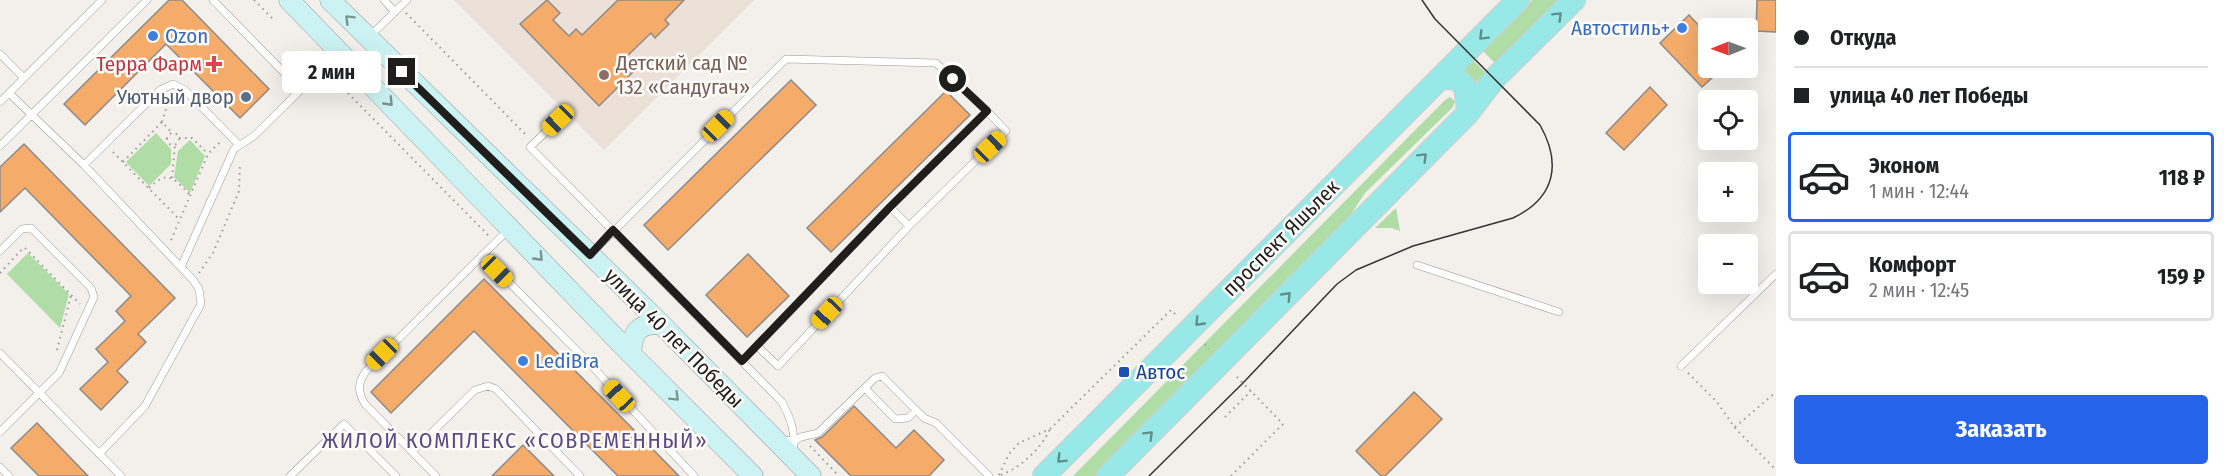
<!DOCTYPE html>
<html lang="ru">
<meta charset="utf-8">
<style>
:root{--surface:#fff;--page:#f2f2f2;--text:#202124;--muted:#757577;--line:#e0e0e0;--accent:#2563eb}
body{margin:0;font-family:"Fira Sans Condensed",sans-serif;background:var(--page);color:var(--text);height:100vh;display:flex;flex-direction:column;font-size:22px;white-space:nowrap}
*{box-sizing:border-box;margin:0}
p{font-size:20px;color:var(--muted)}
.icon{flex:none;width:33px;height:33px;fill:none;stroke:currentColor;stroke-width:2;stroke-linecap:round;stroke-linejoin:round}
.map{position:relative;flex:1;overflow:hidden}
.sheet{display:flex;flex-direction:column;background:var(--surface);width:450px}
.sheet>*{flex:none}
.hud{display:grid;align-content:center;height:132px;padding:0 18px;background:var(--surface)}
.needle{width:39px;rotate:269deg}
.buttons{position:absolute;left:1698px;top:18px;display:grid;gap:12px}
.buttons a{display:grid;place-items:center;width:60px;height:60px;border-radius:6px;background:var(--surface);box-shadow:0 6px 24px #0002;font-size:30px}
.end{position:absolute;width:27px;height:27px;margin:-14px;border:8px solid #201e1d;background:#fff;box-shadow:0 0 0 3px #fff}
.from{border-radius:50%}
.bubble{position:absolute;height:42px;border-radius:6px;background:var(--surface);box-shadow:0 6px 24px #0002;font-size:20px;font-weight:700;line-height:42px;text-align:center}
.car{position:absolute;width:18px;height:36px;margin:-18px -9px;border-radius:8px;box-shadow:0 0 4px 2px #0007;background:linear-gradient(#f5c518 24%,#345 0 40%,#f5c518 0 76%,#345 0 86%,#f5c518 0)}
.hud b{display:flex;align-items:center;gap:21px;height:57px;font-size:22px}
.hud b+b{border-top:2px solid var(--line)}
.hud i{width:15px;height:15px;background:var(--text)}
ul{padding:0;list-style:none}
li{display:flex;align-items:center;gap:18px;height:90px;margin:0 12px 9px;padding:0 6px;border:3px solid var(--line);border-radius:6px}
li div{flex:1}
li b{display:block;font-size:22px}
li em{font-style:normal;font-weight:700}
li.on{border-color:var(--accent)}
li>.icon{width:54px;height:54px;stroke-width:1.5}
.cta{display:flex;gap:12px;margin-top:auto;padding:12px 18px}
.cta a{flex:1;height:69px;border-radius:6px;background:var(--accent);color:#fff;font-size:24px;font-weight:700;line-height:69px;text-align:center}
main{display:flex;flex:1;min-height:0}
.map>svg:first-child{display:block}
.built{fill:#ebe1d8}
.green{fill:#afdda5}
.building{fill:#f5ac6b;stroke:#8e8a87;stroke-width:1.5}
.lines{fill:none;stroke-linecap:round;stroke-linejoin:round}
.lane-casing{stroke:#9d9995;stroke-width:8}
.secondary-casing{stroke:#9d9995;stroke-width:21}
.primary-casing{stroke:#cececd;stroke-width:24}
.path{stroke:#9c9996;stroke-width:2;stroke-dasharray:1.5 4.5;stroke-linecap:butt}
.lane{stroke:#fff;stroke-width:7}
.secondary{stroke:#ccf3f3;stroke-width:20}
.primary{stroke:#98e8e8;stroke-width:22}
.tram{stroke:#363433;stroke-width:1.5}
.oneway{stroke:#628d8d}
.oneway2{stroke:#7f9393}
.route{stroke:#201e1d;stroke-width:8}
.shop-dot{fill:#3f7fe0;stroke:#fffcfa;stroke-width:2}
.health-dot{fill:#e0444e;stroke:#fffcfa;stroke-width:2}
.education-dot{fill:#8d6e63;stroke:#fffcfa;stroke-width:2}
.service-dot{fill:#5c6f8a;stroke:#fffcfa;stroke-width:2}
.transit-dot{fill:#1a4fb4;stroke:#fffcfa;stroke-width:2}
.labels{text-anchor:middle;stroke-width:5;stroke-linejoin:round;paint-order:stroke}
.shop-label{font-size:21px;fill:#366cbe;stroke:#fffcfa;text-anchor:start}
.education-label{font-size:21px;fill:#785e54;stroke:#fffcfa;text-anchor:start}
.health-label{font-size:21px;fill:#be3a42;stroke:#fffcfa;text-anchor:end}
.service-label{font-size:21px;fill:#4e5e75;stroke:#fffcfa;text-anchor:end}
.street-label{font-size:21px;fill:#201e1d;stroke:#fffcfa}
.transit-label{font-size:21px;fill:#164399;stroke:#fffcfa;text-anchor:start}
.neighbourhood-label{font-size:22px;letter-spacing:1.5px;fill:#5c4a89;stroke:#fffcfa}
</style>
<main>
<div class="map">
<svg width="1776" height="476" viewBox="0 0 1776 476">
<rect width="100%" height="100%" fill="#f3efeb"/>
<path class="built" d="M454 0H754L604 150Z"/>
<path class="green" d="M1532 0H1559L1496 64 1482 50Z
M1473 60 1486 73 1474 84 1462 70Z
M1450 97 1455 101 1453 107 1365 193 1342 228 1096 476H1073L1445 100Z
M156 133 171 149V164L149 186 126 162Z
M190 140 205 156 190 193 174 177 178 151Z
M1396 208 1400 231 1392 228H1375Z
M28 253 69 294 60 328 7 274Z"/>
<path class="building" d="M169 0H182L269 89 240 118 166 44 85 125 64 104Z
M547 0 560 13 553 20 569 36 576 29 582 35 618 0H684L665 20 669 24 655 38 651 33 625 58 636 69 599 106 520 24Z
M1757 0H1776V32L1756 31Z
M1689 15 1708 35V68H1723L1702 87 1660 43Z
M791 80 816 105 668 250 644 225Z
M1650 87 1667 105 1624 150 1606 133Z
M946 91 970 115 831 252 807 228Z
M24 144 175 298 138 334 146 342 117 371 128 382 101 410 80 389 108 362 96 349 125 321 116 311 131 296 25 188 0 212V167Z
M748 254 789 296 747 337 706 295Z
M484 279 632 428 679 476H618L474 331 391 413 371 392Z
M1414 392 1442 419 1385 476H1381L1356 451Z
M854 406 896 448 914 430 944 460 929 476H851L815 440 822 437Z
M37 423 88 476H39L11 448Z
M523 445 554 476H492Z"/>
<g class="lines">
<g class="lane-casing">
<path id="lane" d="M213 0 301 90
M384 0 395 12
M370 36 407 0
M0 54 24 78
M9 93 84 165 193 280 199 289 201 304 145 406 99 454
M0 102 102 0
M558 120 530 147 782 402C791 419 796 433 793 452
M0 146 147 0
M84 165 160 90 173 84 185 90 239 145
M0 251 22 229 31 228 91 288 94 297 59 373 0 432
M592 253 786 59 936 63 987 111 890 207 909 226 1006 131 987 111
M482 255 589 363 694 476
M1417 265 1559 312
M181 267 234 149 254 136 337 54
M757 346 778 366 909 226
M0 353 121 476
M742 361 890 207
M1681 366 1776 274
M865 388 895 419 908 418 916 410
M781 440 795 441 801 437 818 433 875 378 882 376 924 418 936 423 989 476
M412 452 475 390 488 386 496 389 580 476
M0 467 9 476
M290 476 344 424 396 476
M436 476 365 404C357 391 358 383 366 371L509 229"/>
</g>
<g class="secondary-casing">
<path id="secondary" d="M289 0 631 354 753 476
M330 0 661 324 811 476
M631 354C633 331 637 324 661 324"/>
</g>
<g class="primary-casing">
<path id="primary" d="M1440 79C1468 74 1466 91 1468 113
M1044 476 1518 0
M1108 476 1468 113 1495 78 1574 0"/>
</g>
<path class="path" d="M254 0 272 18
M406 13 526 135
M331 76 489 236
M162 122 170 96
M167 139a6 6 0 1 1 12 0a6 6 0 1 1-12 0Z
M179 138H192L208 154
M113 152 179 219
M123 162 162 122 172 133
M172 178 175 145
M149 188C169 169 173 178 190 195
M171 240 208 154 220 142
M25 248 80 304
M0 273 24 247
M199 273 213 253 239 191 240 163
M1205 344 1209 349
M57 350 71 295
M1688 373 1717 402 1735 428 1776 470
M1225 417 1251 391
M1735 427 1776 392
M810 446 839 476
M999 475 1009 454 1019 443 1050 429 1171 310 1178 317
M1001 475C1021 467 1041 449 1050 429
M1231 476 1283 424 1235 375"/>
<use href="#lane" class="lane"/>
<use href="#secondary" class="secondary"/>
<use href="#primary" class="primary"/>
<path class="tram" d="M1149 476 1243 383 1337 284 1356 270 1413 246 1513 218C1555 198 1562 164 1540 125L1435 19 1422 0"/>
</g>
<defs><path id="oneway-chevron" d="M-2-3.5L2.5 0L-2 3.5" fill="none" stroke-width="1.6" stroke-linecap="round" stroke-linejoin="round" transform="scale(1.5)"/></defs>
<g class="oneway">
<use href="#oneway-chevron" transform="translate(1558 16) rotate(-45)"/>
<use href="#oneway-chevron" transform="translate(1483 36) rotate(135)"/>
<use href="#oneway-chevron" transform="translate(1423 157) rotate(-45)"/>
<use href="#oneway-chevron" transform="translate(1287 296) rotate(-46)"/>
<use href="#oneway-chevron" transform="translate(1199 322) rotate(134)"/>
<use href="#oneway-chevron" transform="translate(1149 435) rotate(-45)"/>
<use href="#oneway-chevron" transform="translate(1061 459) rotate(135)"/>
</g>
<g class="oneway2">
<use href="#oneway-chevron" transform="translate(349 19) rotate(-135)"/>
<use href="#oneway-chevron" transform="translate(389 102) rotate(46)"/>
<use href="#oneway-chevron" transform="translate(539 257) rotate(46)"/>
<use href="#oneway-chevron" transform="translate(675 397) rotate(45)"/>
</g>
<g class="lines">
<path class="route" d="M402 72 590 255 613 230 742 361 890 207 987 111 953 79"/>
</g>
<g class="shop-dot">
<circle cx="1682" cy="28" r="6"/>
<circle cx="153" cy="36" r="6"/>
<circle cx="523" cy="361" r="6"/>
</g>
<path class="health-dot" d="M211 55h6v6h6v6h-6v6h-6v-6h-6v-6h6z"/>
<circle class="education-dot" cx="604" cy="75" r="6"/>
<circle class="service-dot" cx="246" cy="97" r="6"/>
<rect class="transit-dot" x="1118" y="366" width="12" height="12" rx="3"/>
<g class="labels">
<g class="shop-label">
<text x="1670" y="35" text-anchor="end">Автостиль+</text>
<text x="165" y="43">Ozon</text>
<text x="535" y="368">LediBra</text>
</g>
<g class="education-label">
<text x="616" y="70">Детский сад №<tspan x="616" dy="24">132 «Сандугач»</tspan></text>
</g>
<g class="health-label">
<text x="202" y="71">Терра Фарм</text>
</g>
<g class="service-label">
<text x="234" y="104">Уютный двор</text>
</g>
<g class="street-label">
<text transform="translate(1281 238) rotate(-45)" y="7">проспект Яшьлек</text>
<text transform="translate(674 338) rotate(45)" y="7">улица 40 лет Победы</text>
</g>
<g class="transit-label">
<text x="1136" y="379">Автос</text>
</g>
<g class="neighbourhood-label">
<text x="515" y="448">ЖИЛОЙ КОМПЛЕКС «СОВРЕМЕННЫЙ»</text>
</g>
</g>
</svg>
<div class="buttons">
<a><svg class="needle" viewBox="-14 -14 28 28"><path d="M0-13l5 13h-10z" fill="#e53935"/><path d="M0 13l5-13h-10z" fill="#757577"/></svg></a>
<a><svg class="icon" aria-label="locate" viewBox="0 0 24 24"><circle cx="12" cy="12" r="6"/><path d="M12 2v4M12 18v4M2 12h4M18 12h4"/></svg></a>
<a>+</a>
<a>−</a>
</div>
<i class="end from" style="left:953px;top:79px"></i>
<i class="end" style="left:402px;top:72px"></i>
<div class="bubble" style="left:282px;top:51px;width:99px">2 мин</div>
<i class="car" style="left:558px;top:120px;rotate:226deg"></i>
<i class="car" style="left:718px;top:126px;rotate:45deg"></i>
<i class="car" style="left:990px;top:147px;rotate:46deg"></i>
<i class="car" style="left:497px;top:271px;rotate:135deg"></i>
<i class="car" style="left:827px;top:313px;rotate:223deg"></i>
<i class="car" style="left:382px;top:354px;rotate:225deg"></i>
<i class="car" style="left:619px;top:396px;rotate:317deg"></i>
</div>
<section class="sheet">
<div class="hud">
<b><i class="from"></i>Откуда</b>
<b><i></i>улица 40 лет Победы</b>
</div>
<ul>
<li class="on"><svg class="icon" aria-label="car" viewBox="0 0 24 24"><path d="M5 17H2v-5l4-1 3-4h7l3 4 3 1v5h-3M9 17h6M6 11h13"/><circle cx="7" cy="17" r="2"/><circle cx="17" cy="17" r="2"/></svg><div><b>Эконом</b><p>1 мин · 12:44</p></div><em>118 ₽</em></li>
<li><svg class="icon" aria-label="car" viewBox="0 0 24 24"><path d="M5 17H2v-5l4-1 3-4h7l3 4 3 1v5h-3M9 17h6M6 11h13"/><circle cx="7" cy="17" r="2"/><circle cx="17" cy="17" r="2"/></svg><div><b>Комфорт</b><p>2 мин · 12:45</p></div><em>159 ₽</em></li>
</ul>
<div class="cta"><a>Заказать</a></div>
</section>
</main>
